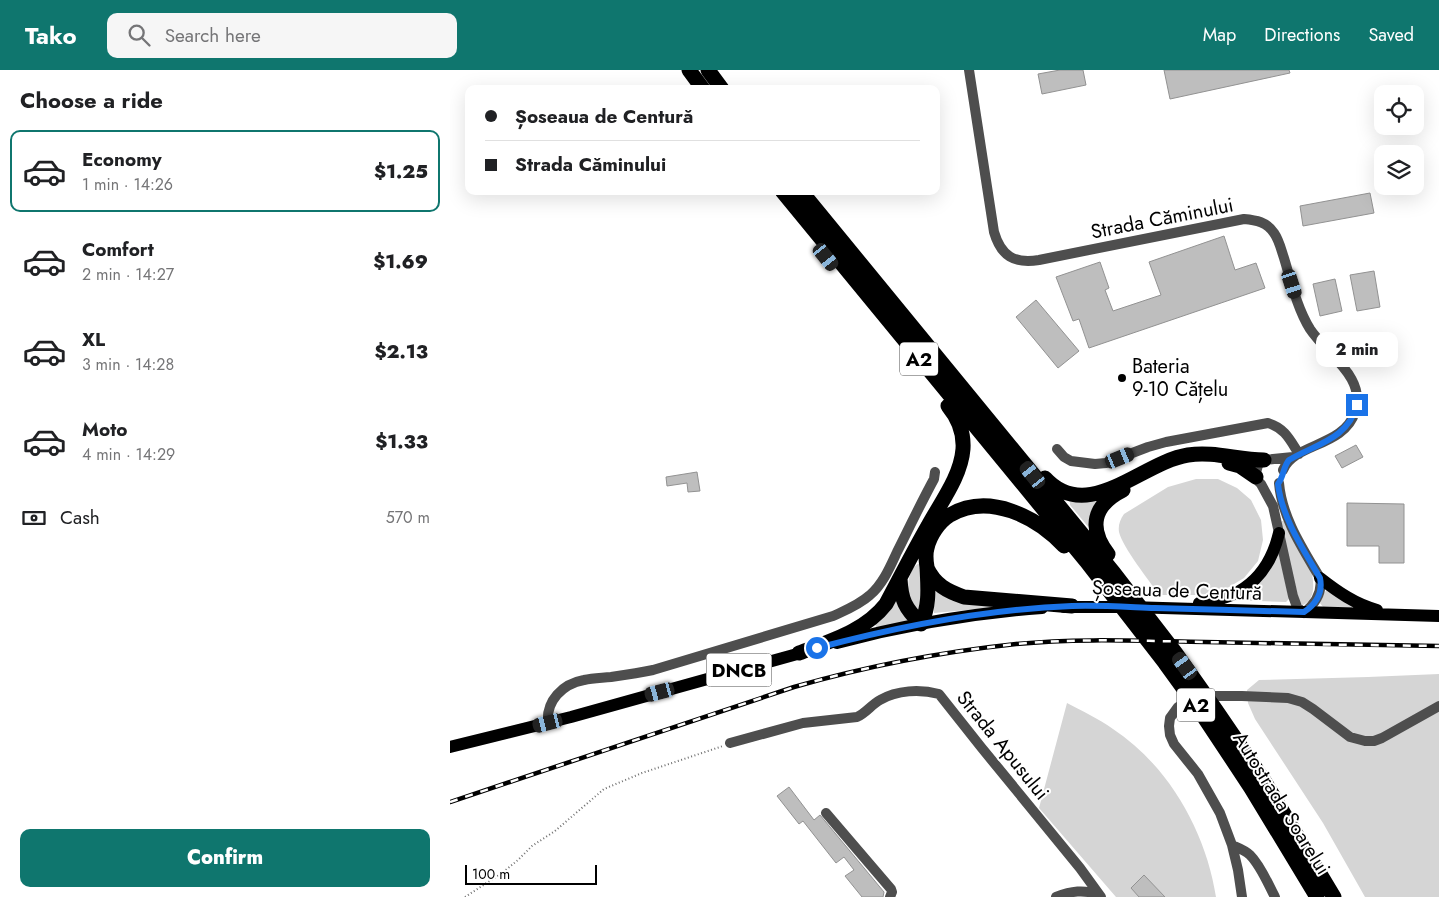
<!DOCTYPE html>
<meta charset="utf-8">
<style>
:root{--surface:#fff;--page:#f6f6f6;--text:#202124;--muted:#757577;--line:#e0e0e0;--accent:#0f766e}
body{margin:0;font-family:Jost,sans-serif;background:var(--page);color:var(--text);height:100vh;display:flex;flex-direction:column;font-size:19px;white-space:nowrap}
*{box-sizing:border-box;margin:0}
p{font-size:16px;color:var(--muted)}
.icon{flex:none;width:28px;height:28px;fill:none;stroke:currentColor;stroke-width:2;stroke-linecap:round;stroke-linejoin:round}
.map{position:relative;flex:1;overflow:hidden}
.drawer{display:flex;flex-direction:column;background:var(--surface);width:450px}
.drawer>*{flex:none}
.hud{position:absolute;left:15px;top:15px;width:475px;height:110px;border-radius:10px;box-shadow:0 5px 20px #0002;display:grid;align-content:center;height:110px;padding:0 20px;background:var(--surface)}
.tools{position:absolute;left:924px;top:15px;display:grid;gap:10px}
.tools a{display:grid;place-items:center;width:50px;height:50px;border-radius:10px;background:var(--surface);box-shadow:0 5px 20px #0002;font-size:25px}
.scale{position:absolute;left:15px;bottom:12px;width:132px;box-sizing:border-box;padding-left:5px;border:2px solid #000;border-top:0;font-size:14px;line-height:18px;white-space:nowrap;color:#000;-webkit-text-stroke:4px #fff;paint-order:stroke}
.end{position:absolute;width:22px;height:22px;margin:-11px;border:6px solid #1a73e8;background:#fff;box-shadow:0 0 0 2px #fff}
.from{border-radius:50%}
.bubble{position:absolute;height:35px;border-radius:10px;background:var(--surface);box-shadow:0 5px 20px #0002;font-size:16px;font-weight:800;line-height:35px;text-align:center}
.car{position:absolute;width:15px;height:30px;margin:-15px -8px;border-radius:6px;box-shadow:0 0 4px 1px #0007;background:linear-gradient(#222 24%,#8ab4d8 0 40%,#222 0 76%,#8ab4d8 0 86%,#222 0)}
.hud b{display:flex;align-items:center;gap:18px;height:48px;font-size:19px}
.hud b+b{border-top:1px solid var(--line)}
.hud i{width:12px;height:12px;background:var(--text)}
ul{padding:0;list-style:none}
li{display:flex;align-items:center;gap:15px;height:82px;margin:0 10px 8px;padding:0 10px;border:2px solid transparent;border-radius:10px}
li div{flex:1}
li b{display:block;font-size:19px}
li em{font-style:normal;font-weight:800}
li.active{border-color:var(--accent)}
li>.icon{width:45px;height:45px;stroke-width:1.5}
h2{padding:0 20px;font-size:22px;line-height:60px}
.pay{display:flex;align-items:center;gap:12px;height:55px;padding:0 20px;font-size:19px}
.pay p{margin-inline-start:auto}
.button{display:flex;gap:10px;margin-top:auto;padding:10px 20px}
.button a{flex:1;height:58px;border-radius:10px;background:var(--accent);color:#fff;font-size:20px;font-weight:800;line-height:58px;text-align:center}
header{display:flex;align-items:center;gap:30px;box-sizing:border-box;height:70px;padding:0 25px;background:var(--accent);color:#fff}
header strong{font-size:24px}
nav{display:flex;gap:28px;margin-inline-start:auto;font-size:18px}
.search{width:350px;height:45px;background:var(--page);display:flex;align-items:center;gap:12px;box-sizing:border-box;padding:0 18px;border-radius:10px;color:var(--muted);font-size:19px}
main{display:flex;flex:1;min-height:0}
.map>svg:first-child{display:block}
.green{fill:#d5d5d5}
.building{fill:#bebebe;stroke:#929292}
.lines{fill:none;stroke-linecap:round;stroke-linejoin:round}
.path{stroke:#707070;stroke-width:2;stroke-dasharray:1 2.5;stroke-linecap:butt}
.minor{stroke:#4e4e4e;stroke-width:10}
.major{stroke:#000;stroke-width:12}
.highway{stroke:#000;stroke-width:15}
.rail-casing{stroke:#000;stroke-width:4.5}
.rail{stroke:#fff;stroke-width:2.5;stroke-dasharray:8;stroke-linecap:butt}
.route{stroke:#1a73e8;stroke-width:6}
.poi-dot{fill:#000;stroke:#fff;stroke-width:2}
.labels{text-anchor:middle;stroke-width:4;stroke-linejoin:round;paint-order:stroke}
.shield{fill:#fff;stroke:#4c4c4c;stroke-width:1}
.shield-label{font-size:19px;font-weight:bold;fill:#000}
.street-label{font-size:20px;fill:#000;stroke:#fff}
.poi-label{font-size:20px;fill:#000;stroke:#fff;text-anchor:start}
</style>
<header>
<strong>Tako</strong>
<div class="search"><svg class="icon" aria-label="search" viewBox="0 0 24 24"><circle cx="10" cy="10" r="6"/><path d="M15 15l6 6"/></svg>Search here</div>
<nav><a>Map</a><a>Directions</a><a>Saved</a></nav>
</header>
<main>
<section class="drawer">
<h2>Choose a ride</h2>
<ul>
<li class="active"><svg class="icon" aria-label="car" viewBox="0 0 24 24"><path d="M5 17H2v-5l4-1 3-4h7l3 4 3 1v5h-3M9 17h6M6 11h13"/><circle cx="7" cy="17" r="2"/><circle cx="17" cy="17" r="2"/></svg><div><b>Economy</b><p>1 min · 14:26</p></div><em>$1.25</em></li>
<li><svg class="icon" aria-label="car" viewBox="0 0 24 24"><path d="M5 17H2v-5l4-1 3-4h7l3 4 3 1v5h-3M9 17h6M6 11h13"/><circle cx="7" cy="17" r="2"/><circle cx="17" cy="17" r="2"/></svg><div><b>Comfort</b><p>2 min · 14:27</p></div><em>$1.69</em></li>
<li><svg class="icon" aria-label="car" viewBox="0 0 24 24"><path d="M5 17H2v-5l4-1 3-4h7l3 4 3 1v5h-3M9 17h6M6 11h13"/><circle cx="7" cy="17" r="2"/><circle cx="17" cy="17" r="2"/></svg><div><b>XL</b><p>3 min · 14:28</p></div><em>$2.13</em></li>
<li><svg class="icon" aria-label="car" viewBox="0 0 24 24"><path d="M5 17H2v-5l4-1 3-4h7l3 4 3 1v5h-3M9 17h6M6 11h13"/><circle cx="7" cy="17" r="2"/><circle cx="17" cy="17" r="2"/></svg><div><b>Moto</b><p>4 min · 14:29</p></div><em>$1.33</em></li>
</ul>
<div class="pay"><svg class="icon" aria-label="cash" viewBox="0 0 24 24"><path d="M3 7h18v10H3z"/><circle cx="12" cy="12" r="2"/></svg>Cash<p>570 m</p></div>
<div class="button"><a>Confirm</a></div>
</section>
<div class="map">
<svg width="989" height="827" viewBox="0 0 989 827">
<rect width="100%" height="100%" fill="#fff"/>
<path class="green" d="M746 409H768L787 418 801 430 811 450 813 470 808 491 794 508 774 520 752 525H709C699 510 673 478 669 462 668 455 670 450 674 444L718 417Z
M623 431H646L641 442 640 459 620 435V432Z
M832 451H835L861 500C864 512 866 529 853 535L850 534 830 454Z
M829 484 839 529 836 532 779 530 825 486Z
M470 493 474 541 463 540C456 528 455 498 470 493Z
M482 518 542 533 540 538 484 543 481 520Z
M877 519 902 535V538L873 537 870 533 875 522Z
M446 527 458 551 427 558 424 553Z
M989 604V827H915L873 753 805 649 798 633 797 620 809 610 918 607Z
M617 633C632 641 649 649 663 659 719 696 756 762 766 827H666L589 738Z"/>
<path class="building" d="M610 0H633L636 15 592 24 588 4Z
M714 0H839L840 3 720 29Z
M920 123 924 143 853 156 850 136Z
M774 166 785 200 806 193 815 218 639 278 629 249 623 251 606 207 650 192 659 218 655 220 663 241 711 225 699 192Z
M924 201 930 237 907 241 900 205Z
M885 209 892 241 870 246 863 214Z
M586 230 629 281 608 298 566 247Z
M906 375 913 387 892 398 885 386Z
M247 402 250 421 238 422 237 413 217 416 216 407Z
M897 433 954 434V493H929V476H897Z
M339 717 364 750 370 745 434 822 433 827H412L395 806 404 800 394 787 386 793 353 751 349 754 327 726Z
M694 805 715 827H689L681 818Z"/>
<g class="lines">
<path class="path" d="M15 827 52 803 68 790 82 776 105 761 154 719 192 703 273 676"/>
<path class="minor" d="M519 0 544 162C551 186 564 194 589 190L794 149C806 150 817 152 824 163 829 170 831 179 834 188 841 211 847 238 860 259 877 285 917 307 905 342 894 377 844 373 833 400
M607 379 614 387 621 391 645 394 656 393 698 377 716 372 818 353C835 358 840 370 849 384
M829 413C832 448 853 479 870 508 873 523 865 534 854 543L847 537 843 526 823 436 811 414 808 411 806 403 808 395 814 390 843 387
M98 653C96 631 112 614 134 610 143 608 152 608 161 607 175 605 189 603 203 600L383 546C396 540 409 535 420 525 433 514 440 497 447 482 459 458 471 433 484 409L485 402
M280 673 353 653 407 647C416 643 421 635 430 630 447 620 470 619 489 624L531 677 630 798 651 827
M376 743 441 819 442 822 440 827
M782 775C789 778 795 780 800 785 811 796 818 814 825 827
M606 827C621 821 634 819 649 825
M792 827 788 800 782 775 770 743 748 704 724 674 720 665 719 656 720 648 728 637 745 629 759 626H792L838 628 852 632 863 639 900 667 915 671H924L932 668 989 636"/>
<path class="major" d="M870 508C888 522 905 534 927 540
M749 533C793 529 819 505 829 463
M614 537H679L989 546
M387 573C454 555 523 543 592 538
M0 677 121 647 358 581"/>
<path class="highway" d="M239 0 253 19
M258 0 272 19
M332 121 636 491 715 593 752 644 801 718 867 827
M351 121 664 503 725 582 766 640 813 709 884 827
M779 393 790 396 806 407
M595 408C638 455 692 392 738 385 764 381 788 390 814 390
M658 484C638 458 643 435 673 420
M477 498C485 515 497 521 514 527L622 536
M450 508C451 530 455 538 471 554 480 535 478 518 477 497 476 491 475 485 477 478 480 465 489 452 500 445 539 422 587 447 614 476
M349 583C380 571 415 561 436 534 450 508 463 482 478 456 491 432 511 406 513 379 514 363 508 348 498 336"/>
<g class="rail-casing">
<path id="rail" d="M0 732 344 617C417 596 491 582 566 574 629 568 692 571 755 572 833 574 911 575 989 576"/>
</g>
<use href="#rail" class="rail"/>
</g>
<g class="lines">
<path class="route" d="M367 578C450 556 535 539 622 536 649 535 678 537 705 538 755 539 804 541 854 542 866 534 873 523 870 508 853 479 832 448 828 414 834 406 833 397 839 390 866 374 898 369 907 335"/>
</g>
<circle class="poi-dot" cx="672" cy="308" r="5"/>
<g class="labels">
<g class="shield">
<rect x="450" y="272.5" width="38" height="33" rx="4"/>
<rect x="256.5" y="583.5" width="65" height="33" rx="4"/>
<rect x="727" y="618.5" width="38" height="33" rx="4"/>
</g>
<g class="shield-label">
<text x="469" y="296">A2</text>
<text x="289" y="607">DNCB</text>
<text x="746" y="642">A2</text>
</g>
<g class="street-label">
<text transform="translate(712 148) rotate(-11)" y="7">Strada Căminului</text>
<text transform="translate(727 520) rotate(2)" y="7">Șoseaua de Centură</text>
<text transform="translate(553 675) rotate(51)" y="7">Strada Apusului</text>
<text transform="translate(832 733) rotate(58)" y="7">Autostrada Soarelui</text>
</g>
<g class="poi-label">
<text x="682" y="303">Bateria<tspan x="682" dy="23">9-10 Cățelu</tspan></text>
</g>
</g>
</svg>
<div class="tools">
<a><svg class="icon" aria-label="locate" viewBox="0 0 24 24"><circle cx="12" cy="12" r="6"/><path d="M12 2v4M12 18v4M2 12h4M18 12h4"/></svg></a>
<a><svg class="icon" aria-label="layers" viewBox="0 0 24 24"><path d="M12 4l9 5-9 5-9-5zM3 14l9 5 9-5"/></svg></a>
</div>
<div class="scale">100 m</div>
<i class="end from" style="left:367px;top:578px"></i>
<i class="end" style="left:907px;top:335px"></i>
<div class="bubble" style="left:866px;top:262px;width:82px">2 min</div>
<i class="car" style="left:376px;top:187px;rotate:141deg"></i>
<i class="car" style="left:842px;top:214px;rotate:162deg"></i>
<i class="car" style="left:670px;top:388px;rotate:68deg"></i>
<i class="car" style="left:583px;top:405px;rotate:321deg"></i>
<i class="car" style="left:735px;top:596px;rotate:324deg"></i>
<i class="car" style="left:210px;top:622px;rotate:255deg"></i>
<i class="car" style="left:98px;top:653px;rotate:256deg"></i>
<div class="hud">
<b><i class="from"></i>Șoseaua de Centură</b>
<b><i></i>Strada Căminului</b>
</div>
</div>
</main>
